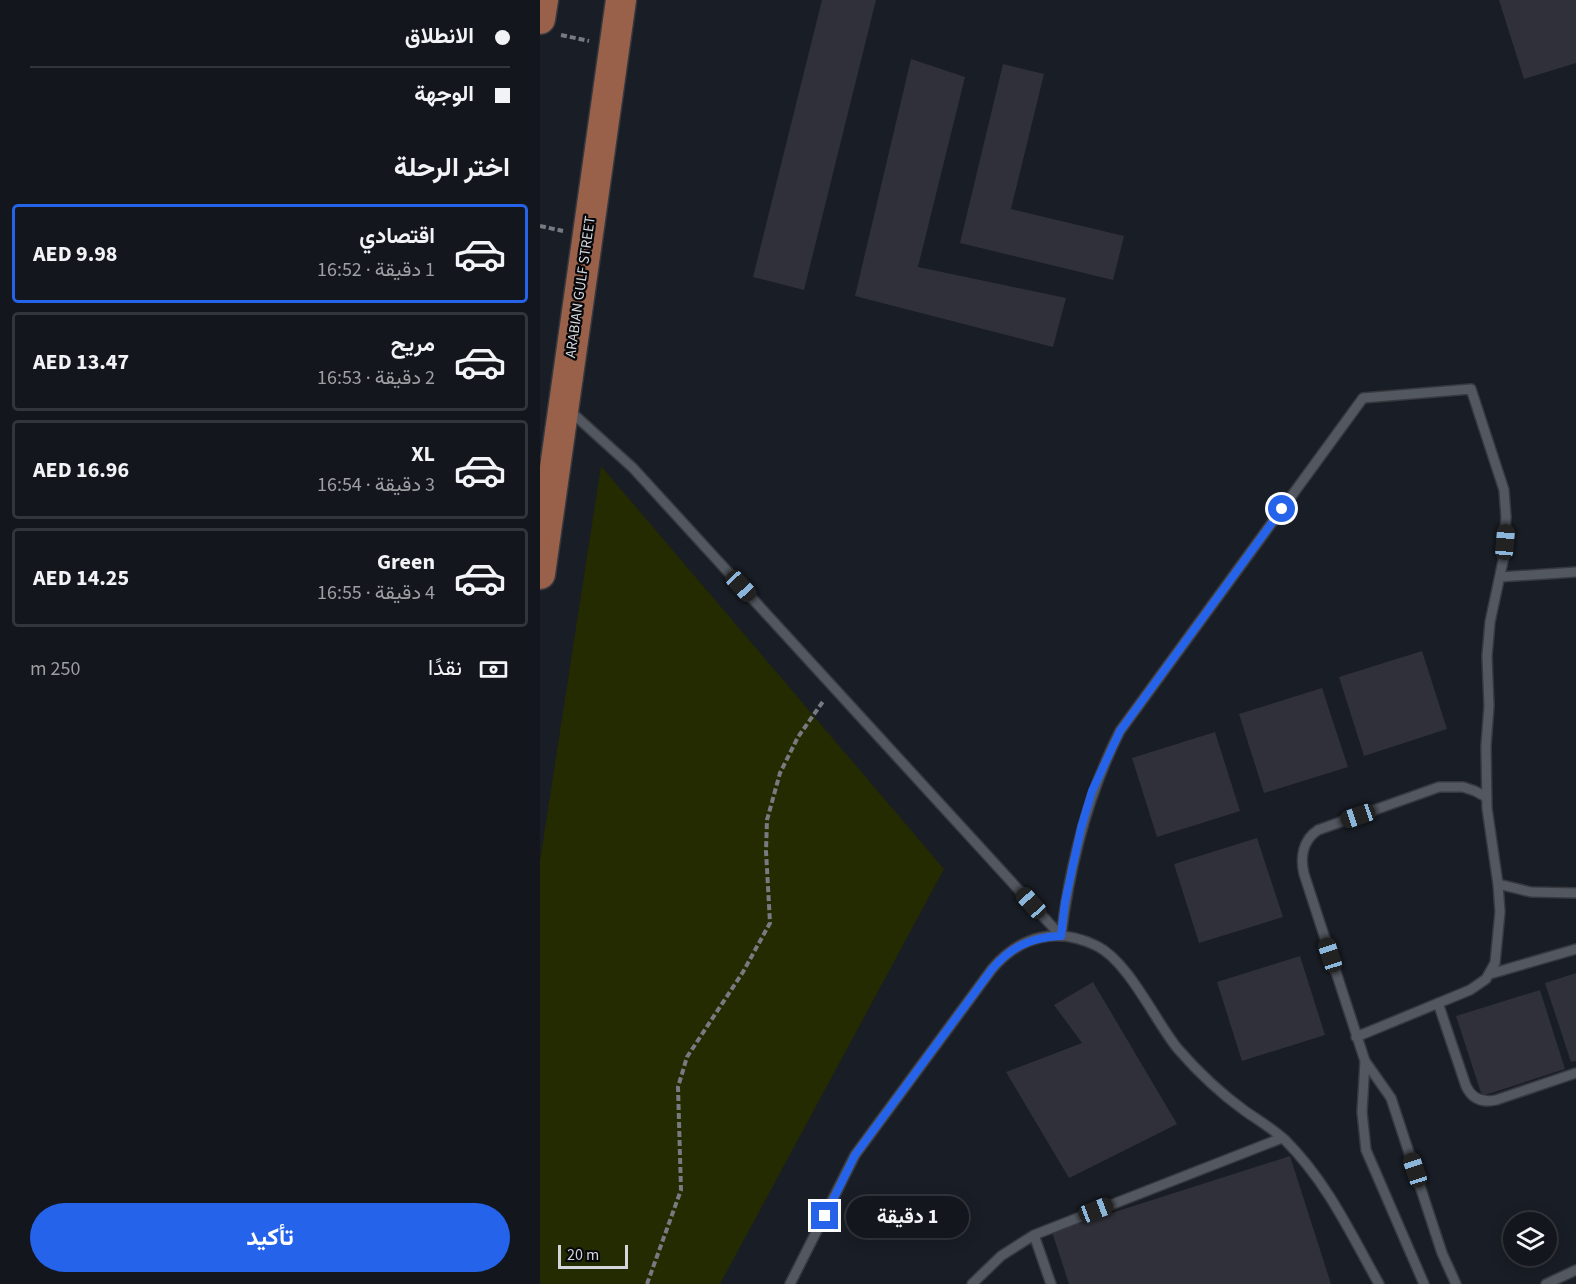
<!DOCTYPE html>
<html lang="ar">
<meta charset="utf-8">
<style>
:root{--surface:#13161c;--page:#1c1f25;--text:#f1f3f6;--muted:#9d9fa3;--line:#32353b;--accent:#2563eb}
body{margin:0;font-family:"Source Sans 3",Vazirmatn,sans-serif;background:var(--page);color:var(--text);direction:rtl;height:100vh;display:flex;flex-direction:column;font-size:22px;white-space:nowrap}
*{box-sizing:border-box;margin:0}
p{font-size:20px;color:var(--muted)}
.icon{flex:none;width:33px;height:33px;fill:none;stroke:currentColor;stroke-width:2;stroke-linecap:round;stroke-linejoin:round}
.map{position:relative;flex:1;overflow:hidden;direction:ltr}
.details{display:flex;flex-direction:column;background:var(--surface);width:540px}
.details>*{flex:none}
.top-card{display:grid;align-content:center;height:132px;padding:0 30px;background:var(--surface)}
.buttons{position:absolute;left:963px;top:1212px;display:grid;gap:12px}
.buttons a{display:grid;place-items:center;width:54px;height:54px;border-radius:50%;background:var(--surface);box-shadow:0 3px 15px #0003,0 0 0 2px var(--line);font-size:30px}
.scale{position:absolute;left:18px;bottom:15px;width:70px;box-sizing:border-box;padding-left:6px;border:3px solid #d4d6dc;border-top:0;font-size:16px;line-height:21px;white-space:nowrap;color:#d4d6dc;-webkit-text-stroke:4px #06070a;paint-order:stroke}
.end{position:absolute;width:27px;height:27px;margin:-14px;border:8px solid #2563eb;background:#fff;box-shadow:0 0 0 3px #fff}
.from{border-radius:50%}
.bubble{position:absolute;height:42px;border-radius:21px;background:var(--surface);box-shadow:0 3px 15px #0003,0 0 0 2px var(--line);font-size:20px;font-weight:700;line-height:42px;text-align:center;direction:rtl}
.car{position:absolute;width:18px;height:36px;margin:-18px -9px;border-radius:8px;box-shadow:0 0 4px 2px #0007;background:linear-gradient(#222 24%,#8ab4d8 0 40%,#222 0 76%,#8ab4d8 0 86%,#222 0)}
.top-card b{display:flex;align-items:center;gap:21px;height:57px;font-size:22px}
.top-card b+b{border-top:2px solid var(--line)}
.top-card i{width:15px;height:15px;background:var(--text)}
ul{padding:0;list-style:none}
li{display:flex;align-items:center;gap:18px;height:99px;margin:0 12px 9px;padding:0 18px;border:3px solid var(--line);border-radius:6px}
li div{flex:1}
li b{display:block;font-size:22px}
li em{font-style:normal;font-weight:700}
li.on{border-color:var(--accent)}
li>.icon{width:54px;height:54px;stroke-width:1.5}
h2{padding:0 30px;font-size:27px;line-height:72px}
.pay{display:flex;align-items:center;gap:15px;height:66px;padding:0 30px;font-size:22px}
.pay p{margin-inline-start:auto}
.cta{display:flex;gap:12px;margin-top:auto;padding:12px 30px}
.cta a{flex:1;height:69px;border-radius:36px;background:var(--accent);color:#fff;font-size:24px;font-weight:700;line-height:69px;text-align:center}
main{display:flex;flex:1;min-height:0}
.map>svg:first-child{display:block}
.green{fill:#252b00}
.building{fill:#30303a}
.lines{fill:none;stroke-linecap:round;stroke-linejoin:round}
.service-casing{stroke:#37393f;stroke-width:12}
.primary-casing{stroke:#37393f;stroke-width:33}
.path{stroke:#777a81;stroke-width:4;stroke-dasharray:6 3;stroke-linecap:butt}
.service{stroke:#525760;stroke-width:9}
.primary{stroke:#9a614a;stroke-width:30}
.route{stroke:#2563eb;stroke-width:8}
.labels{text-anchor:middle;stroke-width:4.5;stroke-linejoin:round;paint-order:stroke}
.street-label{font-size:15px;fill:#d4d6dc;stroke:#06070a}
</style>
<main>
<div class="map">
<svg width="1036" height="1284" viewBox="0 0 1036 1284">
<rect width="100%" height="100%" fill="#191d25"/>
<path class="green" d="M61 466 404 869 180 1284H0V861Z"/>
<path class="building" d="M282 0H336L264 290 213 277Z
M959 0H1036V63L984 79Z
M371 59 425 77 378 267 526 298 513 347 315 296Z
M463 64 504 74 471 209 584 236 573 280 420 243Z
M882 651 907 729 824 756 799 677Z
M782 688 808 767 724 793 699 714Z
M675 732 700 811 617 837 592 758Z
M717 838 743 917 659 943 634 864Z
M760 956 785 1035 702 1061 677 982Z
M1036 973V1061L1031 1062 1005 983Z
M553 982 637 1124 529 1178 466 1072 542 1043 514 1005Z
M1000 990 1025 1069 942 1096 916 1016Z
M750 1156 791 1284H529L512 1232Z"/>
<g class="lines">
<g class="service-casing">
<path id="service" d="M29 410 93 468 521 936
M960 577 1036 572
M958 884 991 892 1036 893
M521 936C530 864 547 796 580 731L823 398 931 389 964 490 966 517 963 561 950 622 947 656 949 706 946 746 947 808 958 884 960 912 955 963 946 979 930 990 816 1037
M950 974 1036 949
M898 1003 926 1086C932 1099 942 1103 956 1100L1036 1073
M825 1061 822 1112 826 1150 884 1284
M494 1235 511 1284
M250 1284 315 1155 452 969C480 936 517 926 557 946 589 962 615 1021 638 1049 658 1072 680 1093 705 1111 718 1120 733 1129 745 1140 787 1182 810 1232 839 1284
M432 1284 461 1256 494 1235 742 1138
M916 1284 902 1253 851 1098 825 1061 764 874C760 857 763 840 778 830L899 787H923L935 791 946 797
M1006 1284 1036 1270"/>
</g>
<g class="primary-casing">
<path id="primary" d="M0 19 3 0
M0 574 81 0"/>
</g>
<path class="path" d="M21 35 49 41
M0 226 23 231
M107 1284 141 1190 138 1087 147 1057 203 972 230 923 226 851 227 820 240 773 258 737 284 700"/>
<use href="#service" class="service"/>
<use href="#primary" class="primary"/>
</g>
<g class="lines">
<path class="route" d="M285 1216 315 1155 452 969C471 947 491 937 521 936L525 902 541 828 552 791 580 731 742 509"/>
</g>
<g class="labels">
<g class="street-label">
<text transform="translate(40 287) rotate(-82)" y="5">ARABIAN GULF STREET</text>
</g>
</g>
</svg>
<div class="buttons">
<a><svg class="icon" aria-label="layers" viewBox="0 0 24 24"><path d="M12 4l9 5-9 5-9-5zM3 14l9 5 9-5"/></svg></a>
</div>
<div class="scale">20 m</div>
<i class="end from" style="left:742px;top:509px"></i>
<i class="end" style="left:285px;top:1216px"></i>
<div class="bubble" style="left:306px;top:1196px;width:123px">1 دقيقة</div>
<i class="car" style="left:965px;top:542px;rotate:5deg"></i>
<i class="car" style="left:201px;top:586px;rotate:137deg"></i>
<i class="car" style="left:818px;top:816px;rotate:251deg"></i>
<i class="car" style="left:491px;top:903px;rotate:318deg"></i>
<i class="car" style="left:790px;top:955px;rotate:342deg"></i>
<i class="car" style="left:875px;top:1170px;rotate:342deg"></i>
<i class="car" style="left:556px;top:1210px;rotate:69deg"></i>
</div>
<section class="details">
<div class="top-card">
<b><i class="from"></i>الانطلاق</b>
<b><i></i>الوجهة</b>
</div>
<h2>اختر الرحلة</h2>
<ul>
<li class="on"><svg class="icon" aria-label="car" viewBox="0 0 24 24"><path d="M5 17H2v-5l4-1 3-4h7l3 4 3 1v5h-3M9 17h6M6 11h13"/><circle cx="7" cy="17" r="2"/><circle cx="17" cy="17" r="2"/></svg><div><b>اقتصادي</b><p>1 دقيقة · 16:52</p></div><em>AED 9.98</em></li>
<li><svg class="icon" aria-label="car" viewBox="0 0 24 24"><path d="M5 17H2v-5l4-1 3-4h7l3 4 3 1v5h-3M9 17h6M6 11h13"/><circle cx="7" cy="17" r="2"/><circle cx="17" cy="17" r="2"/></svg><div><b>مريح</b><p>2 دقيقة · 16:53</p></div><em>AED 13.47</em></li>
<li><svg class="icon" aria-label="car" viewBox="0 0 24 24"><path d="M5 17H2v-5l4-1 3-4h7l3 4 3 1v5h-3M9 17h6M6 11h13"/><circle cx="7" cy="17" r="2"/><circle cx="17" cy="17" r="2"/></svg><div><b>XL</b><p>3 دقيقة · 16:54</p></div><em>AED 16.96</em></li>
<li><svg class="icon" aria-label="car" viewBox="0 0 24 24"><path d="M5 17H2v-5l4-1 3-4h7l3 4 3 1v5h-3M9 17h6M6 11h13"/><circle cx="7" cy="17" r="2"/><circle cx="17" cy="17" r="2"/></svg><div><b>Green</b><p>4 دقيقة · 16:55</p></div><em>AED 14.25</em></li>
</ul>
<div class="pay"><svg class="icon" aria-label="cash" viewBox="0 0 24 24"><path d="M3 7h18v10H3z"/><circle cx="12" cy="12" r="2"/></svg>نقدًا<p>250 m</p></div>
<div class="cta"><a>تأكيد</a></div>
</section>
</main>
